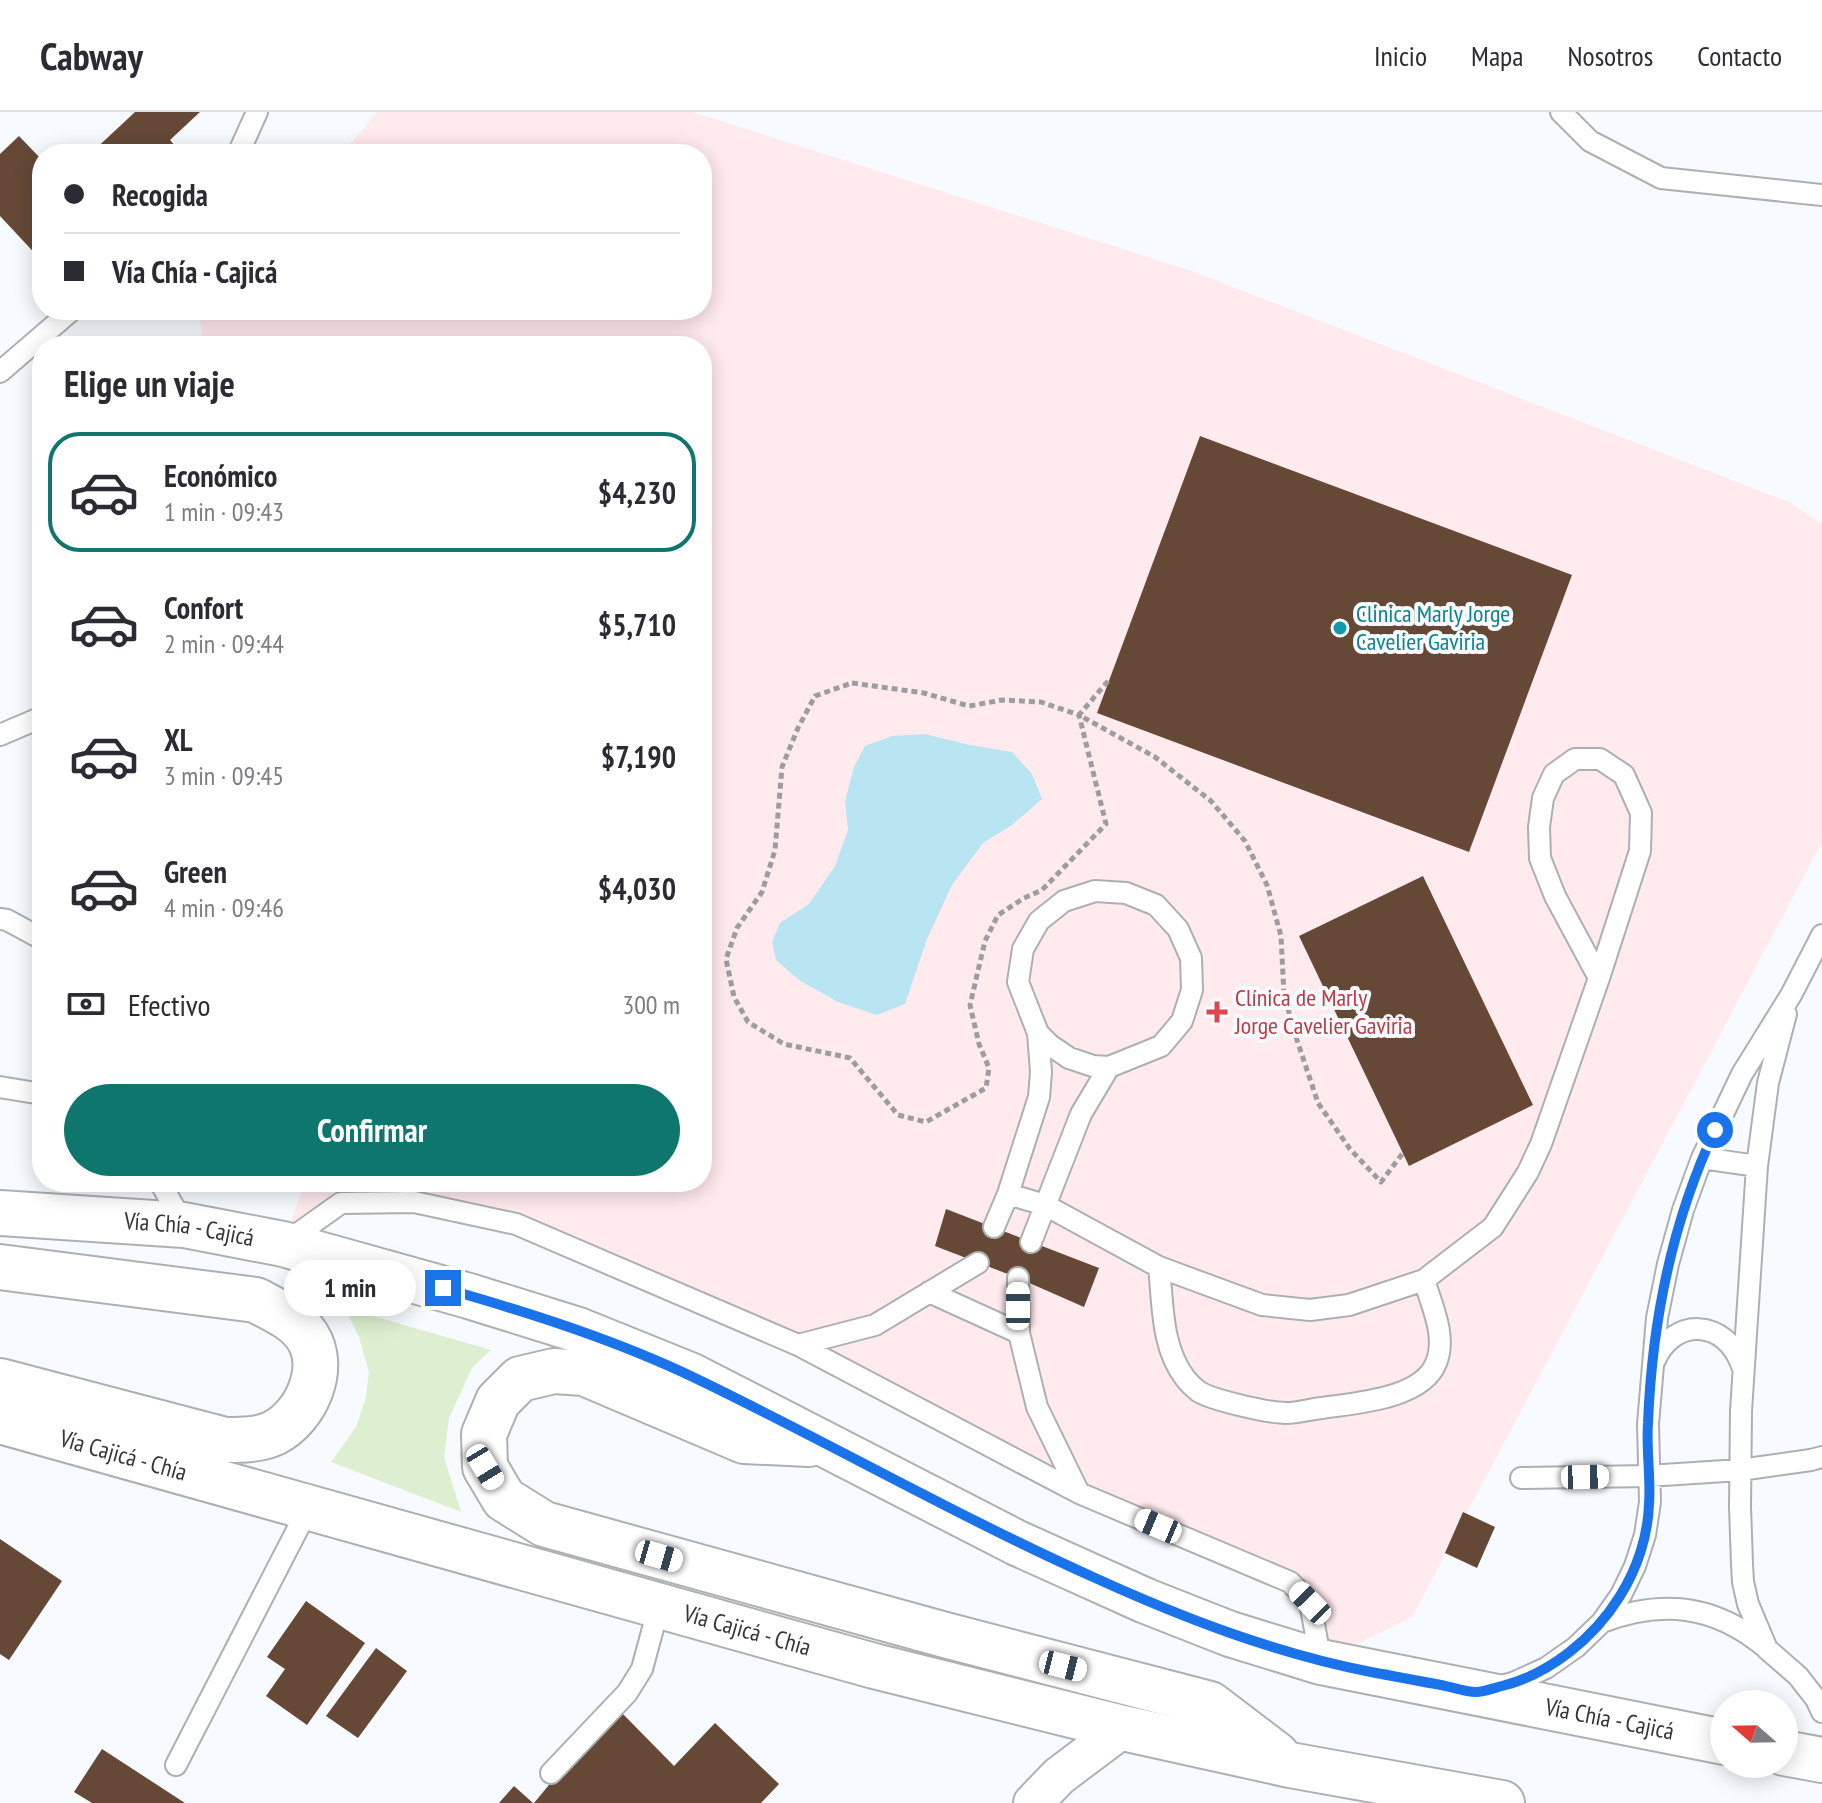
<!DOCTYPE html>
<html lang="es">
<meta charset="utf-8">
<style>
:root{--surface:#fff;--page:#f2f2f3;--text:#2b2b33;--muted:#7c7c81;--line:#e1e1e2;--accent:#0f766e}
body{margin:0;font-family:"PT Sans Narrow",sans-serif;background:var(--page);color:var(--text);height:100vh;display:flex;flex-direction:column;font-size:30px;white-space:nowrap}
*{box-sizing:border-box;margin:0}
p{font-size:26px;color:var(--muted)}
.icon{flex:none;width:44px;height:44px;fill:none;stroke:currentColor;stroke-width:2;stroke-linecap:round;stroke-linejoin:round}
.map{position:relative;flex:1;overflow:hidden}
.panel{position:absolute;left:32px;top:224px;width:680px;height:856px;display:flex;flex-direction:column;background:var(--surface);border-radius:32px;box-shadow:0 4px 20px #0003}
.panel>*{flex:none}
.banner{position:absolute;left:32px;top:32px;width:680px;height:176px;border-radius:32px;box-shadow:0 4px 20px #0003;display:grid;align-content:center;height:176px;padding:0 32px;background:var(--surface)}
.needle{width:52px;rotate:290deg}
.controls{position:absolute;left:1710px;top:1578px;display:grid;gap:16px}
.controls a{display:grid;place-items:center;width:88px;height:88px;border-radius:50%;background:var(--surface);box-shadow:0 4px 20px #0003;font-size:40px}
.end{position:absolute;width:36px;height:36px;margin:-18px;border:10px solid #1a73e8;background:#fff;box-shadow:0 0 0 4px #fff}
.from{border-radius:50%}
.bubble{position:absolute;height:56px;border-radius:28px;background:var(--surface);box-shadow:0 4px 20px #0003;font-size:26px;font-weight:700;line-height:56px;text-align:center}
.car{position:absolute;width:24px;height:48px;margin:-24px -12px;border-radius:10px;box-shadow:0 0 6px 2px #0007;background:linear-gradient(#fff 24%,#345 0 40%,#fff 0 76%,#345 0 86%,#fff 0)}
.banner b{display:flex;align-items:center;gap:28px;height:76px;font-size:30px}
.banner b+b{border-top:2px solid var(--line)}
.banner i{width:20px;height:20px;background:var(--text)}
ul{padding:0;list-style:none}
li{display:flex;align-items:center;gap:24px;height:120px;margin:0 16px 12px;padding:0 16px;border:4px solid transparent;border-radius:32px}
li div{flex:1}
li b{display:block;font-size:30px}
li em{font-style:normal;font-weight:700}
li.on{border-color:var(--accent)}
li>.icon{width:72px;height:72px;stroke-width:1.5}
h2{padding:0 32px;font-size:36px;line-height:96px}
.pay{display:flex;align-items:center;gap:20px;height:88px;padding:0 32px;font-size:30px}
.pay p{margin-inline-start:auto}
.button{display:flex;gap:16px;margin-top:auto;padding:16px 32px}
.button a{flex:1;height:92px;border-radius:48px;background:var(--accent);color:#fff;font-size:32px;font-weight:700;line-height:92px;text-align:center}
header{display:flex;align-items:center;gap:48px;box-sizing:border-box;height:112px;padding:0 40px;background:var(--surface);border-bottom:2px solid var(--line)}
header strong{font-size:38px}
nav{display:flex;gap:44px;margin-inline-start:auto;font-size:28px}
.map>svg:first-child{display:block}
.medical{fill:#ffeaee}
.green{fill:#ddefd0}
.water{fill:#b9e4f1}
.building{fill:#654936}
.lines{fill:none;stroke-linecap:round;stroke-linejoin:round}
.service-casing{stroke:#adb0b3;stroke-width:24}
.minor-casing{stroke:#adb0b3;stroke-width:42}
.trunk-casing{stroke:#adb0b3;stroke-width:48}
.path{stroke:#9b9d9f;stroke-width:5;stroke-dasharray:6 4;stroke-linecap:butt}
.service{stroke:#fff;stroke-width:20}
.minor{stroke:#fff;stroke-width:38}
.trunk{stroke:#fff;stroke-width:44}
.route{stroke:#1a73e8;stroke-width:10}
.culture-dot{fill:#0f9aa8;stroke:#f7fafe;stroke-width:3}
.health-dot{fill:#e0444e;stroke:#f7fafe;stroke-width:3}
.labels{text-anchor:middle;stroke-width:8;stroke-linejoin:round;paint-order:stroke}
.culture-label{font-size:24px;fill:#0d838f;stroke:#f7fafe;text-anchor:start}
.health-label{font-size:24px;fill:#be3a42;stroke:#f7fafe;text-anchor:start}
.street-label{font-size:24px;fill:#343536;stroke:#f7fafe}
</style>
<header>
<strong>Cabway</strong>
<nav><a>Inicio</a><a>Mapa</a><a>Nosotros</a><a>Contacto</a></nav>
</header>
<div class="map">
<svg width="1822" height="1691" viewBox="0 0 1822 1691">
<rect width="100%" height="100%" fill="#f7fafe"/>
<path class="medical" d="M377 0H693L1189 158 1789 390 1822 412V730L1412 1505 1321 1550 1310 1491 1290 1470 1079 1381 798 1233 516 1112 341 1091 283 1132 305 1070H702V234H203L200 209 209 198H702V42H342Z"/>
<path class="green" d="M345 1196 491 1238 472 1256 449 1306 444 1345 461 1400 331 1350 356 1315 366 1285 369 1260 359 1225Z"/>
<path class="water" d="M925 622 970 633 1012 640 1032 662 1042 687 1012 713 983 731 952 773 927 827 905 892 877 903 838 890 799 868 776 848 772 830 780 811 809 792 835 754 848 718 845 689 854 655 865 634 892 624Z"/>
<path class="building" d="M135 0H200L170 28 182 42H90Z
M19 24 42 48V149L0 104V42Z
M1200 324 1572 463 1469 740 1097 601Z
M1423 764 1533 993 1409 1054 1299 824Z
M946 1097 1099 1156 1084 1195 1018 1166 935 1134Z
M1463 1400 1495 1415 1477 1456 1445 1441Z
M0 1427 62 1469 9 1548 0 1542Z
M306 1489 365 1531 307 1613 266 1584 285 1557 267 1545Z
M376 1536 407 1559 358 1626 326 1604Z
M620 1599 674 1654 715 1611 779 1672 761 1691H534L558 1662Z
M102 1637 185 1691H92L74 1680Z
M514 1674 533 1691H499Z"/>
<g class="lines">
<g class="service-casing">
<path id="service" d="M1561 0 1590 29 1661 66 1822 83
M238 42 257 0
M0 260 72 198
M0 623 42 605
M0 807 7 808 42 827
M1786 902 1768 971 1757 1054 1741 1299 1740 1395 1742 1452 1743 1470 1748 1492 1767 1537 1798 1564 1816 1587 1822 1600
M0 975 42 982
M1702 1046 1757 1054
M160 1070 184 1113
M1008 1082 1045 1093 1159 1155 1262 1193 1310 1198 1349 1193 1424 1168 1493 1115 1528 1060 1541 1032 1599 866 1640 739 1641 701 1624 663 1600 647H1575L1554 662 1543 686 1539 715 1540 746 1555 784 1599 866
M994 1115 1008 1082 1039 985 1041 960 1038 921 1018 870 1023 837 1039 809 1064 789 1095 779 1126 781 1156 793 1178 817 1191 846 1192 878 1182 909 1161 934 1109 955 1093 954 1069 946 1050 933 1038 921
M286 1130 341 1091 414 1090 516 1112 798 1233 1079 1381 1290 1470 1310 1491 1321 1550
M1031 1130 1081 1002 1109 955
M1159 1155C1163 1191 1161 1235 1185 1266 1188 1270 1194 1276 1198 1279 1211 1288 1269 1301 1286 1301 1298 1301 1311 1297 1322 1296 1355 1291 1422 1287 1436 1251 1447 1225 1432 1194 1424 1168
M1018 1166 1019 1221 1037 1295 1079 1381
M929 1180 1019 1221
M798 1233 875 1213 978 1151
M1654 1250C1673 1204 1726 1207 1742 1254
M1521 1366 1648 1364 1740 1358 1811 1348 1822 1345
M1602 1510C1662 1487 1714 1493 1764 1534
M1497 1575 1513 1571 1546 1556 1576 1535 1602 1510 1621 1483 1635 1454 1645 1423 1650 1390 1648 1312 1657 1206 1668 1152 1683 1098 1702 1046 1742 962 1791 883 1822 823
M176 1653 309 1395
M551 1661 627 1581 642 1557 659 1494"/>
</g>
<g class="minor-casing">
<path id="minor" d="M1033 1691 1059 1664 1123 1616"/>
</g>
<g class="trunk-casing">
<g id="trunk">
<path id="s1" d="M0 1101 184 1113 283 1132 469 1184 578 1218 692 1264 1017 1431 1146 1489 1230 1522 1321 1550 1724 1630"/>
<path d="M0 1155 256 1188C274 1198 295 1206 307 1224 328 1256 306 1305 274 1321 259 1328 242 1328 225 1328L0 1269"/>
<path id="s2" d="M0 1309 874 1554 1123 1616 1290 1653 1502 1691"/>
<path d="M809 1332 744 1329 584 1261 554 1259 520 1267 498 1289 484 1322 485 1355 504 1387 544 1412 945 1523 1210 1592 1277 1643"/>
<path d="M1784 1641 1822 1648"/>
</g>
</g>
<path class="path" d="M1108 569 1079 603 1155 645 1211 689 1245 729 1267 773 1281 824 1284 883 1297 928 1318 991 1350 1037 1381 1070 1403 1041
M852 571 924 581 969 594 1002 588 1041 590 1079 603 1106 712 1042 778 1024 786 998 803 985 829 970 893 979 932 989 956 986 976 926 1010 898 1003 850 946 784 932 748 910 734 885 726 847 737 816 762 780 775 738 782 655 798 616 815 584Z"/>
<use href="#service" class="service"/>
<use href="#minor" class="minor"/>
<use href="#trunk" class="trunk"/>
</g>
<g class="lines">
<path class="route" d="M443 1176C527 1200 616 1228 695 1266 828 1330 957 1404 1093 1465 1183 1506 1274 1541 1371 1560 1394 1564 1418 1569 1441 1573 1452 1575 1465 1580 1476 1580 1484 1580 1494 1576 1502 1574 1550 1562 1594 1526 1620 1484 1637 1457 1648 1424 1649 1392 1651 1365 1646 1338 1648 1311 1652 1210 1672 1110 1715 1018"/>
</g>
<circle class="culture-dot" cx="1340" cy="516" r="8"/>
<path class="health-dot" d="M1213 888h8v8h8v8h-8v8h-8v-8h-8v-8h8z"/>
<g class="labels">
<g class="culture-label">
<text x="1356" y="510">Clinica Marly Jorge<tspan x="1356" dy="28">Cavelier Gaviria</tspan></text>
</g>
<g class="health-label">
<text x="1235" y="894">Clínica de Marly<tspan x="1235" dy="28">Jorge Cavelier Gaviria</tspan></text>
</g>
<g class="street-label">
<text dy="8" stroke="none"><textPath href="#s1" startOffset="190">Vía Chía - Cajicá</textPath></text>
<text dy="8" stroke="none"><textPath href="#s2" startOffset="128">Vía Cajicá - Chía</textPath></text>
<text dy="8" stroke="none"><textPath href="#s2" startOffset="776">Vía Cajicá - Chía</textPath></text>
<text dy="8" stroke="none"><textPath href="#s1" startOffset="1702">Vía Chía - Cajicá</textPath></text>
</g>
</g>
</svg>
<div class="controls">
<a><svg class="needle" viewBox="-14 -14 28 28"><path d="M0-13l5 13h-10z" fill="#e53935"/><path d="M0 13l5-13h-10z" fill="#7c7c81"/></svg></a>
</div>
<i class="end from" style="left:1715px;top:1018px"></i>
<i class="end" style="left:443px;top:1176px"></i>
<div class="bubble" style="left:284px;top:1148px;width:132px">1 min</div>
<i class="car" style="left:1018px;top:1194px;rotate:0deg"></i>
<i class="car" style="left:485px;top:1355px;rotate:149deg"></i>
<i class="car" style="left:1585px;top:1365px;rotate:89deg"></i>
<i class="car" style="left:1158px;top:1414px;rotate:293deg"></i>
<i class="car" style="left:659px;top:1444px;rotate:106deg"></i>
<i class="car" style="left:1310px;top:1491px;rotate:316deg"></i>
<i class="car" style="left:1063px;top:1554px;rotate:104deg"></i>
<div class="banner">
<b><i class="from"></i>Recogida</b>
<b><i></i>Vía Chía - Cajicá</b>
</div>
<section class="panel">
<h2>Elige un viaje</h2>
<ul>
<li class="on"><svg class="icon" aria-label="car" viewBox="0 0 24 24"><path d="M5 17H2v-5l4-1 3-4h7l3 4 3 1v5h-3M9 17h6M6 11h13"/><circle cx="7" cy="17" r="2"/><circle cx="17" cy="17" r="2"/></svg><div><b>Económico</b><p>1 min · 09:43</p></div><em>$4,230</em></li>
<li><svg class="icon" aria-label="car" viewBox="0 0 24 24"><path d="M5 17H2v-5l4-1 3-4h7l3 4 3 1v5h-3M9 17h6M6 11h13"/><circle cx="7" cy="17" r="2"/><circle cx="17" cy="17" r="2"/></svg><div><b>Confort</b><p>2 min · 09:44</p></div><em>$5,710</em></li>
<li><svg class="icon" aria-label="car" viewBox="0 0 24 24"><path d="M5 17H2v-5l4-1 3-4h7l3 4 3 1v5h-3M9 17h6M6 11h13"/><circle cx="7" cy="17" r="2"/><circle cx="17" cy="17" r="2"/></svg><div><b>XL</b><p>3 min · 09:45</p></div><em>$7,190</em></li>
<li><svg class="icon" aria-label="car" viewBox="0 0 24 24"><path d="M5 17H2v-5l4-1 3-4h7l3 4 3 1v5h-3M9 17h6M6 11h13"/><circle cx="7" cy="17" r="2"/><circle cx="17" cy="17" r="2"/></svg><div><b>Green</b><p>4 min · 09:46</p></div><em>$4,030</em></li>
</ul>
<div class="pay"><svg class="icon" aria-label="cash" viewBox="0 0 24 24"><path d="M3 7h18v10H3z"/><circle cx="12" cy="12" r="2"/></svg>Efectivo<p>300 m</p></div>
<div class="button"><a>Confirmar</a></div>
</section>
</div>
